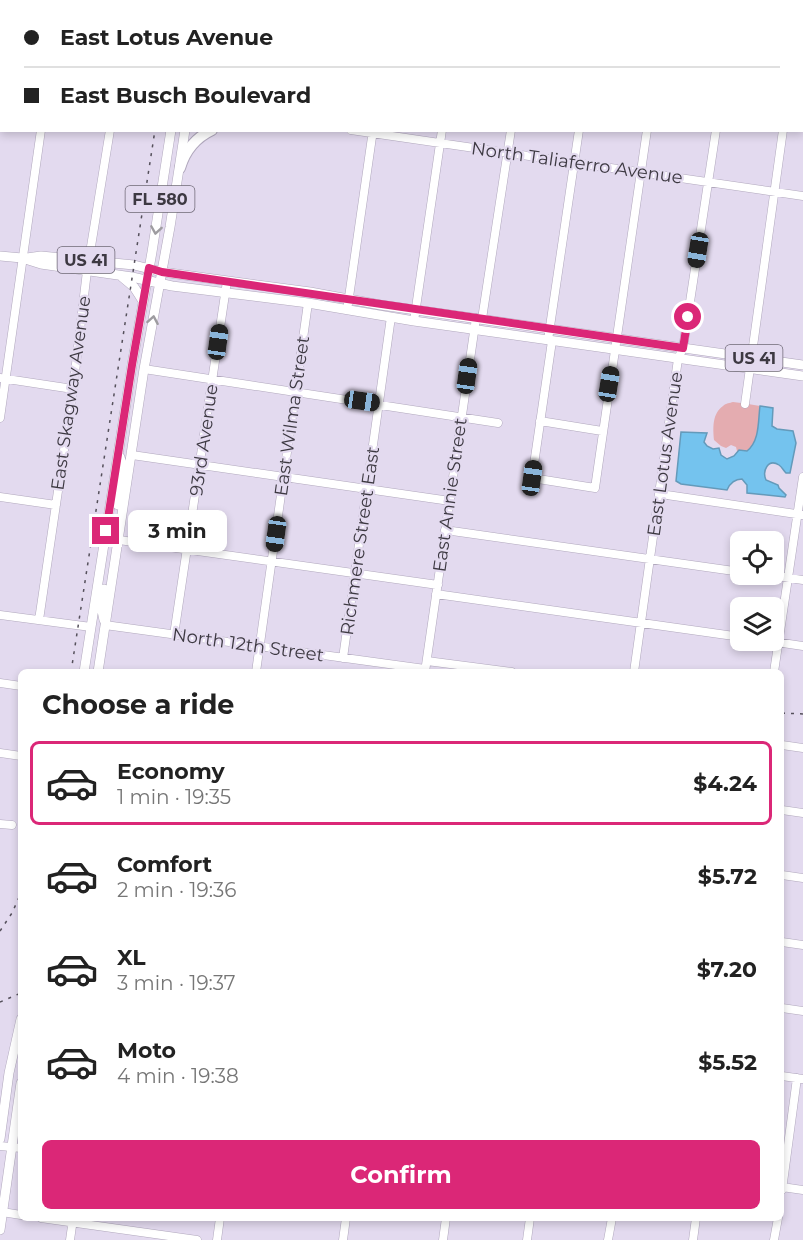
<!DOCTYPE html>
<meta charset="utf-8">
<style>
:root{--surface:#fff;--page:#f6f6f6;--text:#222;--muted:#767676;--line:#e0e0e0;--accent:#db2777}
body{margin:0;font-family:Montserrat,sans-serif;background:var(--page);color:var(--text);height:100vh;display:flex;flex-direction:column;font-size:22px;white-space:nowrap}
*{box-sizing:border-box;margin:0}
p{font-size:20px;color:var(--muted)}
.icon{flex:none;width:33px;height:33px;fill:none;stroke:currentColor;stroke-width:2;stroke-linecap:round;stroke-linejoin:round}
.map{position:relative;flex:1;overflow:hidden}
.drawer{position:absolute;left:18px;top:669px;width:766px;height:552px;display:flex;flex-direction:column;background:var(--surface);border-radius:9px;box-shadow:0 3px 9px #0003}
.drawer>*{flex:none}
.banner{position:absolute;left:0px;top:0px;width:804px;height:132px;box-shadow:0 3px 9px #0003;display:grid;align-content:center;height:132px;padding:0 24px;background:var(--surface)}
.buttons{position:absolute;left:730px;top:531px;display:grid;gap:12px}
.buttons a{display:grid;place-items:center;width:54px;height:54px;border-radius:9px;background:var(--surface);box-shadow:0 3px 9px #0003;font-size:30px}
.end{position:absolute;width:27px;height:27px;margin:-14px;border:8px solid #db2777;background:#fff;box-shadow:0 0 0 3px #fff}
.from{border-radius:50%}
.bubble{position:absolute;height:42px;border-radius:9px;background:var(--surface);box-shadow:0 3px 9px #0003;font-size:20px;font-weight:700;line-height:42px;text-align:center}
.car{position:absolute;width:18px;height:36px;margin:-18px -9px;border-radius:8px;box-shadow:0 0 4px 2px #0007;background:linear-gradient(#222 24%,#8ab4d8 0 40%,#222 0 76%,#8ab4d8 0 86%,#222 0)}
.banner b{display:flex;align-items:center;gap:21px;height:57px;font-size:22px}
.banner b+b{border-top:2px solid var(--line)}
.banner i{width:15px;height:15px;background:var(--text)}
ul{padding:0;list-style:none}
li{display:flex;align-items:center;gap:18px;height:84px;margin:0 12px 9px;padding:0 12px;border:3px solid transparent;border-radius:9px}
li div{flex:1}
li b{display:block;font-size:22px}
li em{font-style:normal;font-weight:700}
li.selected{border-color:var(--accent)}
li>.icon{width:54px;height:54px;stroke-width:1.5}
h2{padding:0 24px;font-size:27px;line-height:72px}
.action{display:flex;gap:12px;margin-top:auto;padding:12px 24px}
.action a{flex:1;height:69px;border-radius:9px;background:var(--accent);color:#fff;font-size:24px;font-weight:700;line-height:69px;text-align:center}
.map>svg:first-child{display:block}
.green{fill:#e4acb0}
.water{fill:#74c3ee;stroke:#649aba;stroke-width:1.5}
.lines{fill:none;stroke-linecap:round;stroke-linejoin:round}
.minor-casing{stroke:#b1a8bd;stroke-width:9}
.major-casing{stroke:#b1a8bd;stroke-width:10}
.highway-casing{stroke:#b1a8bd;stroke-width:12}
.minor{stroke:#fff;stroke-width:8}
.major{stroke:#fff;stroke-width:9}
.highway{stroke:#fff;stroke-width:10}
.rail{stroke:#55505b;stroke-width:1.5;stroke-dasharray:3 6;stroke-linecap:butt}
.oneway{stroke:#9e9ca0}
.route{stroke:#db2777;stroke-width:8}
.labels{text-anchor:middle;stroke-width:4.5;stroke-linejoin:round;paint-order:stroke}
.shield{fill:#e3daef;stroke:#6f6976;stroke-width:1.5}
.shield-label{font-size:16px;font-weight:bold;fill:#3d3942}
.street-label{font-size:18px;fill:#3d3942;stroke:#e3daef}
</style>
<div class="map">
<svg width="803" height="1240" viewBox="0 0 803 1240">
<rect width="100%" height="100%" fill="#e3daef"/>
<path class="green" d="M733 402 741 403V406L747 407 748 404 760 406C758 420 760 441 747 451H737L736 447 731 445 726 448 721 446 714 440C713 428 712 414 723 406 726 403 730 403 733 402Z"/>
<path class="water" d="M760 406 773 408 772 426 777 429 793 431 796 443 790 473H786C783 470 782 467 779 465 768 458 762 471 766 480L778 485 779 488 786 495 785 497 747 493V485L742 479C734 479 730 483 727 490L681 484 676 481 681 432 707 433 704 442 707 446 713 449 719 448 721 455 727 459 734 456 739 450 747 451C760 441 758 420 760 406Z"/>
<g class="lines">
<g class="minor-casing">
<path id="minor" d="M621 0 630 2
M670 2V0
M694 2 695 0
M802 24H803
M0 80H2
M351 130 803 196
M348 304 373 130
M482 319 511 130
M414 321 442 130
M548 340 579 130
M552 341 532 478 595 488 647 130
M144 369 498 423
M0 378 73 389
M745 404 783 130
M0 418 41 130
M540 421 602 431
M132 455 450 501
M660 494 803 515
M0 497 56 505
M445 530 741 572
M119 540 438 585
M762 574 803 580
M436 594 741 637
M0 615 91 627
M39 620 73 389 87 271 110 130
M105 625 425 669
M174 635 227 281
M762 640 803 646
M343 658 391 317
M427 661 512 672
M256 672 308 303
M425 672 476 318
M634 672 678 359 683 348 716 130
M774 672 803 477
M0 683 21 686
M782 745 803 748
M0 753 21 756
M782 810 803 813
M0 824 12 825
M782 875 803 878
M782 942 803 945
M782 1008 803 1011
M782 1076 803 1079
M0 1146 21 1148
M782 1187 803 1190
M782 1190 797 1078
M2 1212 21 1215
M41 1218 197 1240
M70 1240 73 1219
M217 1240 220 1218
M343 1240 346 1218
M443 1240 446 1218
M527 1240 530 1218
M608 1240 612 1218
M693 1240 696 1218
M774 1240 778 1218"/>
</g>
<g class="major-casing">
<path id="major" d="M191 2V0
M205 2 206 0
M0 256 22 258 41 264 132 277 172 286 308 303 414 321 803 376
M27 258 41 256 134 265 162 272 310 292 381 305 803 365
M122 277 134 287 143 301
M118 505 123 469 120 457
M104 589 101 606 104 620
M84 672 132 365 152 252 171 130
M98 672 144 369 170 227 185 130
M0 1139 9 1073 21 1019
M0 1230 21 1083"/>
</g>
<g class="highway-casing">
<path id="highway" d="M301 0 304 2
M354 0 365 2
M460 0 470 2
M559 0 563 2
M802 49H803
M802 64H803
M180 168C185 151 195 138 212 130"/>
</g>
<use href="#minor" class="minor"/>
<use href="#major" class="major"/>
<use href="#highway" class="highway"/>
<path class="rail" d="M174 2 175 0
M71 672 155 130
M782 713 803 714
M0 931 12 913 21 893
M0 1002 21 993"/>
</g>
<defs><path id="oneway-chevron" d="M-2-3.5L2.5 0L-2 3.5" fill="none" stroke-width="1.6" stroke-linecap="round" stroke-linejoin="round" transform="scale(1.5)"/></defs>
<g class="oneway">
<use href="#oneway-chevron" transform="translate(156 230) rotate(99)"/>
<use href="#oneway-chevron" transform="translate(153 320) rotate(-80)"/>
</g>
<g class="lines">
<path class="route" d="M106 531 132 365 149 268 162 272 683 348 688 317"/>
</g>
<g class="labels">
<g class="shield">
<rect x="125.5" y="186" width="69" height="26" rx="4.5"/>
<rect x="57.5" y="247" width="57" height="26" rx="4.5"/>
<rect x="725.5" y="345" width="57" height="26" rx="4.5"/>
</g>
<g class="shield-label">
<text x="160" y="205">FL 580</text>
<text x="86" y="266">US 41</text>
<text x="754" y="364">US 41</text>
</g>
<g class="street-label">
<text transform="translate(577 163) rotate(8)" y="6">North Taliaferro Avenue</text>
<text transform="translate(71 393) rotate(-82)" y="6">East Skagway Avenue</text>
<text transform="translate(292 416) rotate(-82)" y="6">East Wilma Street</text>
<text transform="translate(204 440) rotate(-82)" y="6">93rd Avenue</text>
<text transform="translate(665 454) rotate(-82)" y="6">East Lotus Avenue</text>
<text transform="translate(450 495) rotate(-82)" y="6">East Annie Street</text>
<text transform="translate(360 541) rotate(-82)" y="6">Richmere Street East</text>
<text transform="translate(248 645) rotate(8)" y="6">North 12th Street</text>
</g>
</g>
</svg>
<div class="buttons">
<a><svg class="icon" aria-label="locate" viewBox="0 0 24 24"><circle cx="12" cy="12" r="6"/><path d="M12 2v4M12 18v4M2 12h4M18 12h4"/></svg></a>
<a><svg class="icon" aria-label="layers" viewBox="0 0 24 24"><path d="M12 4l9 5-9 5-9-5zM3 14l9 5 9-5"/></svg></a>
</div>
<i class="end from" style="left:688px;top:317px"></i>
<i class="end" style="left:106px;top:531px"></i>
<div class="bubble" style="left:128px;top:510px;width:99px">3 min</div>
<i class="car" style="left:698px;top:250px;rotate:189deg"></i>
<i class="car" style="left:218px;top:342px;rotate:8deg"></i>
<i class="car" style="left:467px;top:376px;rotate:8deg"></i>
<i class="car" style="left:609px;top:384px;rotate:9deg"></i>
<i class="car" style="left:362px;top:401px;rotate:98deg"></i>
<i class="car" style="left:532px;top:478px;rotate:8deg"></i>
<i class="car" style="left:276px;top:534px;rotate:188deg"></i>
<div class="banner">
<b><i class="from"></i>East Lotus Avenue</b>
<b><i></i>East Busch Boulevard</b>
</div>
<section class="drawer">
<h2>Choose a ride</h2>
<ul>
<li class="selected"><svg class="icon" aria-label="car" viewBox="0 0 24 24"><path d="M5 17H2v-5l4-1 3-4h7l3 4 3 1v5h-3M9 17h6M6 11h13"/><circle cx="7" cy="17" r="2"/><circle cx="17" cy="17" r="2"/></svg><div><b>Economy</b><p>1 min · 19:35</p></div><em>$4.24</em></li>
<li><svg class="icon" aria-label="car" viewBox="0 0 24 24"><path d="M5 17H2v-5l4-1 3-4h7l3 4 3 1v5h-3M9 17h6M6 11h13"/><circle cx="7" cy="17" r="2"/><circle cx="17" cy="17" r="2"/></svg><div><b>Comfort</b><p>2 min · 19:36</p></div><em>$5.72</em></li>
<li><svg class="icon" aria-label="car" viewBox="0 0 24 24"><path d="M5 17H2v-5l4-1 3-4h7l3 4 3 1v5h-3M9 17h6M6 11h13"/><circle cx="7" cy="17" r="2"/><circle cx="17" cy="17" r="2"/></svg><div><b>XL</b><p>3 min · 19:37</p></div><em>$7.20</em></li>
<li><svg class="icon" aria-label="car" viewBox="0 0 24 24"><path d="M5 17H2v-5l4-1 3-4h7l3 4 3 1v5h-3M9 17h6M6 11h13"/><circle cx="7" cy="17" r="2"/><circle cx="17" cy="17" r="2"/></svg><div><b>Moto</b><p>4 min · 19:38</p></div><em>$5.52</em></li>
</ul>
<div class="action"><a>Confirm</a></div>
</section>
</div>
